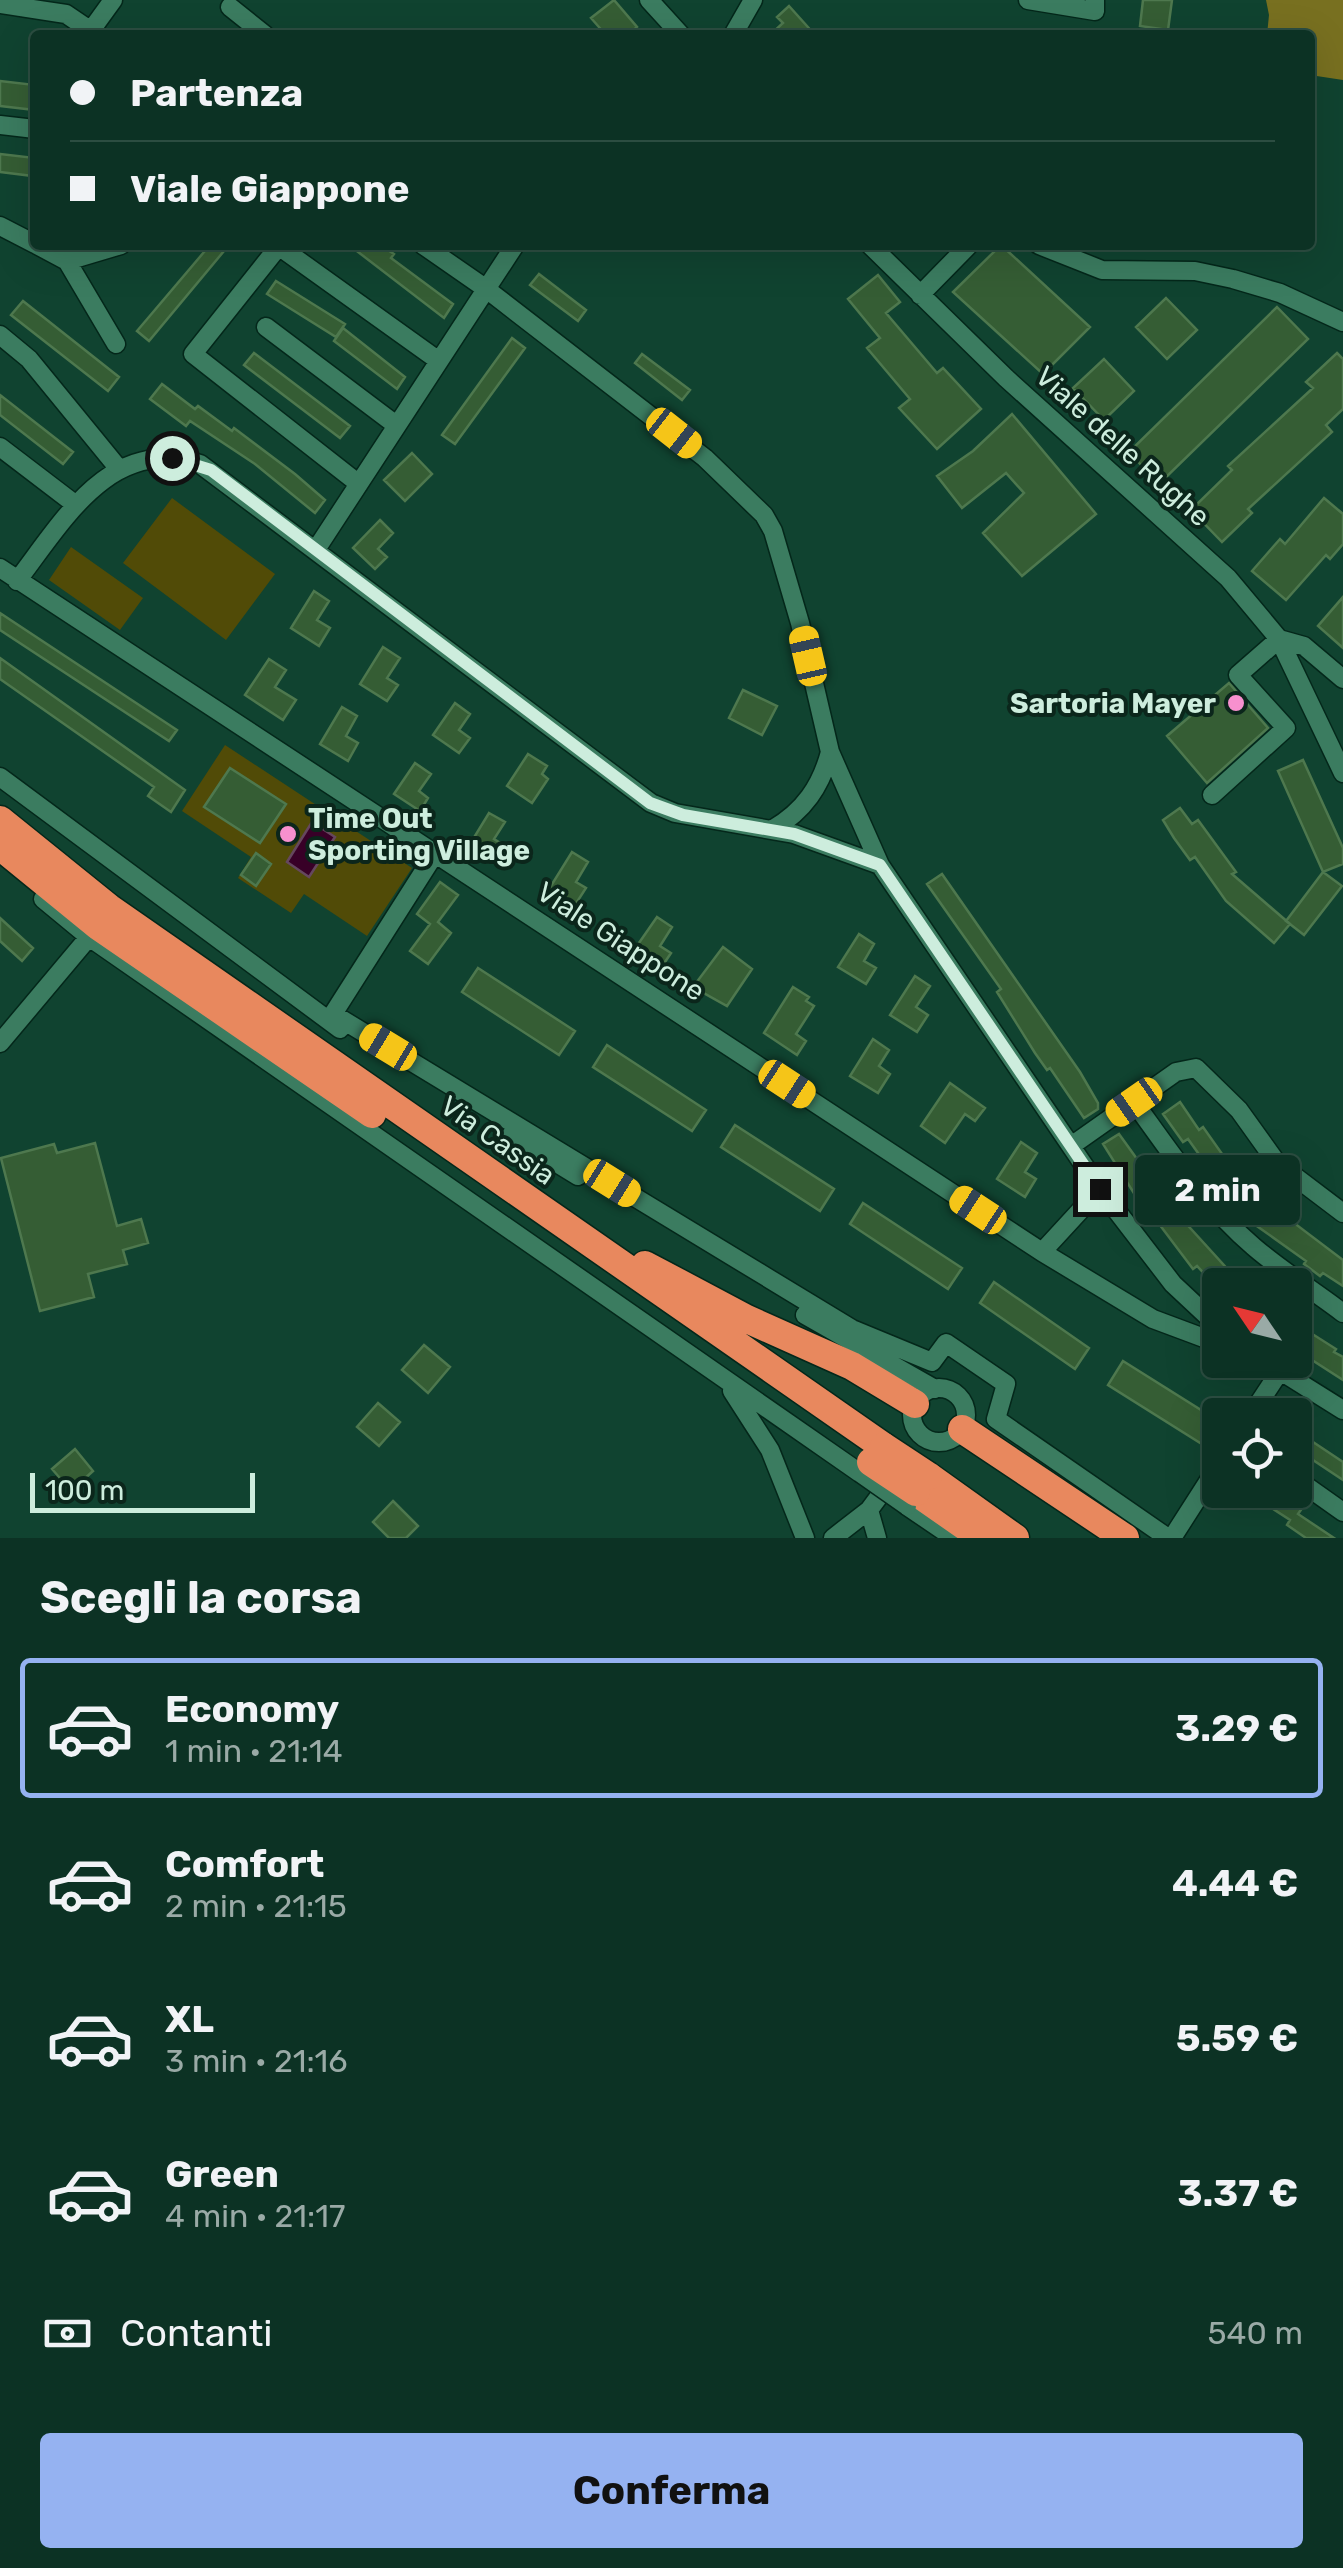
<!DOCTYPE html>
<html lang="it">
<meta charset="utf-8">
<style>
:root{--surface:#0c3224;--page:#1a3e31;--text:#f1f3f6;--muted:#9aaaa6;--line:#2c4d41;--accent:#95b2f1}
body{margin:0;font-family:Rubik,sans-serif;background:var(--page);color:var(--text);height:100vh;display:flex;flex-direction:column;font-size:38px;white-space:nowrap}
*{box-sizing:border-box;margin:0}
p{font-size:32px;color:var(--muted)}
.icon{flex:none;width:55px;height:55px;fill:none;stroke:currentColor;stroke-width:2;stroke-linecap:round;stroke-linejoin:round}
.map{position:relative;height:1538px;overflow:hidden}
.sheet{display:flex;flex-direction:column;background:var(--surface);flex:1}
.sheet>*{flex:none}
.top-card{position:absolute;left:30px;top:30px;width:1285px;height:220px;border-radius:10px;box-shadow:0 10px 40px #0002,0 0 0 2px var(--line);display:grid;align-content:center;height:220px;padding:0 40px;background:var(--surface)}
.needle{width:65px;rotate:305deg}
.fabs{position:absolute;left:1202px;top:1268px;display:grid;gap:20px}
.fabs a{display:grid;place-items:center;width:110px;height:110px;border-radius:10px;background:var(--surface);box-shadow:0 10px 40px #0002,0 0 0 2px var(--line);font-size:50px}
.scale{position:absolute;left:30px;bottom:25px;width:225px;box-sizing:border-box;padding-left:10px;border:5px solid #cdeddd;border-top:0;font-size:28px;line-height:35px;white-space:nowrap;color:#cdeddd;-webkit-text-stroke:8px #0b261b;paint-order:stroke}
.end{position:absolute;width:45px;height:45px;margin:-22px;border:12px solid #cdeddd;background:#111;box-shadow:0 0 0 5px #111}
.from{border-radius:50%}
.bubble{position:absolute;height:70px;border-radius:10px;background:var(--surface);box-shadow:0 10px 40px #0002,0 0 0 2px var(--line);font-size:32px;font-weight:700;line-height:70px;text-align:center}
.car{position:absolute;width:30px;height:60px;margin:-30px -15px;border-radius:12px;box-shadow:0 0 8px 2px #0007;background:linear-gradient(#f5c518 24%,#345 0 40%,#f5c518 0 76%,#345 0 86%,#f5c518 0)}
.top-card b{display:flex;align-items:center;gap:35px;height:95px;font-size:38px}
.top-card b+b{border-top:2px solid var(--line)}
.top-card i{width:25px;height:25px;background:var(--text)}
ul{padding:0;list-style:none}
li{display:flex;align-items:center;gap:30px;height:140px;margin:0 20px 15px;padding:0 20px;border:5px solid transparent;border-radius:10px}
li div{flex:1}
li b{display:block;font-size:38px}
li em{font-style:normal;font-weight:700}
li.on{border-color:var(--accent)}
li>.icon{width:90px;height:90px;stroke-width:1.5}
h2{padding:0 40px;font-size:45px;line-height:120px}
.pay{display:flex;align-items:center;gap:25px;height:110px;padding:0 40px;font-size:38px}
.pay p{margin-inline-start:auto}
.button{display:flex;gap:20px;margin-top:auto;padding:20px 40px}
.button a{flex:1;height:115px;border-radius:10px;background:var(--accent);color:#111;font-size:40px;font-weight:700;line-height:115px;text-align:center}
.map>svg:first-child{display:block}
.green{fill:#514b07}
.forest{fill:#787020}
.water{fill:#380027;stroke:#65475e;stroke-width:2.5}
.building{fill:#355d34;stroke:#4e784e;stroke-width:2.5}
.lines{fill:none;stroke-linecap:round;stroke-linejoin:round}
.minor-casing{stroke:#04271a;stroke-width:21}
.highway-casing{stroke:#04271a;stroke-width:31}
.minor{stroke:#3b7c60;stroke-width:18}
.highway{stroke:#e8885e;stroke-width:28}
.minor-bridge-casing{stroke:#04271a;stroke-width:21;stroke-linecap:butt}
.highway-bridge-casing{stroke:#04271a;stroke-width:31;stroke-linecap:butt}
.minor-bridge{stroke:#3b7c60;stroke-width:18}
.highway-bridge{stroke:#e8885e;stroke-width:28}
.route{stroke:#cdeddd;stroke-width:12}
.poi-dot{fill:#f790ce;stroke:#0b261b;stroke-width:4}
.labels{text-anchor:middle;stroke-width:8;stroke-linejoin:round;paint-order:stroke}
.street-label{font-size:28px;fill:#cdeddd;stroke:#0b261b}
.poi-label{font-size:28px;font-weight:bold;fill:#cdeddd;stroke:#0b261b;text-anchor:end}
</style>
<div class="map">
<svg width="1343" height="1538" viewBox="0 0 1343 1538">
<rect width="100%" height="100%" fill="#104330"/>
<path class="green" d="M172 498 275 574 226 640 123 563Z
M71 547 143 598 120 630 49 580Z
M225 745 412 868 367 936 304 894 291 913 238 878 251 857 182 811Z"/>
<path class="forest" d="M1266 0H1343V80L1310 75V35H1267L1269 15Z"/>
<path class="water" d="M312 822 335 837 309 877 287 862Z"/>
<path class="building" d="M614 0 637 27 628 35H606L591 18Z
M1143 0H1172L1168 30 1140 26Z
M789 6 815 35H770L783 23 777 17Z
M0 81 35 85V110L0 106Z
M0 154 35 158 33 176 0 172Z
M210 245H229L149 341 137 331Z
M349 245H380L394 254 391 258 453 304 444 318Z
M1001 245 1090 327 1043 374 953 292Z
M539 274 586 310 578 321 530 285Z
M878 275 900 302 886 313 937 373 943 368 981 409 937 449 899 408 910 399 867 348 880 338 848 299Z
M276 281 345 324 336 337 267 294Z
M1166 298 1197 330 1167 359 1136 327Z
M23 301 119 377 108 391 11 315Z
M1277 307 1308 339 1159 484 1129 452Z
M343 328 405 377 397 389 334 341Z
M512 338 525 348 455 444 442 435Z
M254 353 350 426 340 438 244 365Z
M1337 353 1343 359V409L1326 425 1332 432 1248 509 1252 513 1222 542 1191 510 1232 470 1228 466 1313 388 1306 382Z
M642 354 690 390 682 400 635 363Z
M1104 359 1134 391 1104 420 1073 388Z
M162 384 195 409 198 406 232 431 234 428 295 474 325 500 315 513 255 464 190 421 186 426 150 399Z
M0 395 73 452 63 464 0 415Z
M1012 414 1096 514 1022 576 983 533 1024 493 1006 473 962 508 937 476 973 451Z
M412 453 432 474 405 501 384 480Z
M1324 498 1343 514V544L1330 559 1326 555 1286 600 1252 571 1280 539 1285 544Z
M380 520 393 533 378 549 387 557 375 569 353 548Z
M314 591 329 601 317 620 330 628 319 646 291 628Z
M1343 597V648L1318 626Z
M0 613 177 730 169 741 0 630Z
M383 647 400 658 387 678 398 685 387 701 360 684Z
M0 658 185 790 171 812 148 796 154 787 0 679Z
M269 659 286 670 275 687 296 700 283 720 245 695Z
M1229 683 1268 728 1207 783 1167 736Z
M743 690 777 706 762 735 729 718Z
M455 703 470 714 459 730 470 738 459 753 433 735Z
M342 707 357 716 346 736 358 743 348 761 320 744Z
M528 754 547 766 542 774 548 779 532 803 507 786Z
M1303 760 1343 848V864L1323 872 1278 771Z
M415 763 431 774 419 791 428 798 420 811 394 794Z
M230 768 286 804 260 843 204 807Z
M1180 808 1192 824 1198 820 1236 872 1232 874 1290 924 1274 943 1226 901 1195 857 1190 860 1174 838 1163 820Z
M489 813 505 822 494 839 505 846 496 860 470 844Z
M572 852 588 862 576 882 586 888 575 905 549 889Z
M256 853 271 864 256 886 241 875Z
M1323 872 1342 886 1304 935 1286 921Z
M942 874 1080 1072 1098 1103V1109L1084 1118 1050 1068 1047 1070 1035 1053 997 992 1001 989 927 884Z
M440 882 458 895 438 922 451 933 428 964 410 951 430 924 417 914Z
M657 917 672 927 660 946 671 953 659 971 632 953Z
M0 918 33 948 22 961 0 941Z
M859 934 874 944 864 961 876 968 866 984 838 967Z
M723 947 752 969 727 1006 693 987Z
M478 968 575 1031 559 1055 462 992Z
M915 976 930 986 916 1007 928 1015 917 1032 890 1015Z
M793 987 809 997 806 1001 814 1006 796 1034 806 1041 797 1055 764 1033Z
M873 1039 889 1050 879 1066 890 1074 878 1093 850 1076Z
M607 1045 706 1110 692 1131 593 1067Z
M950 1083 985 1108 975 1121 965 1114 945 1143 921 1126Z
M1180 1102 1199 1130 1203 1127 1227 1161 1269 1204 1343 1260V1286L1323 1273 1320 1276 1304 1264 1306 1261 1254 1224 1247 1216 1250 1214 1234 1196 1231 1198 1216 1179 1213 1181 1200 1162 1203 1160 1188 1139 1183 1142 1163 1114Z
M735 1125 834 1189 820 1211 721 1147Z
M1119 1134 1155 1184 1152 1186 1242 1285H1215L1197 1266 1193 1269 1150 1212 1147 1214 1103 1144Z
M1021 1142 1037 1153 1025 1172 1036 1179 1025 1197 997 1179Z
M95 1143 117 1226 141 1219 148 1243 123 1250 127 1264 88 1274 94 1297 40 1311 1 1158 54 1144 57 1153Z
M863 1203 962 1268 948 1289 850 1224Z
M994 1282 1089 1348 1075 1369 980 1303Z
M1295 1323 1336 1349 1334 1352 1343 1357V1380L1295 1349Z
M424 1345 450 1367 428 1393 402 1370Z
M1123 1361 1220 1422 1205 1446 1108 1385Z
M378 1403 400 1422 379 1446 357 1427Z
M1295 1430 1343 1462V1480L1295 1448Z
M75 1449 93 1471 71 1491 52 1469Z
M1244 1490H1284L1305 1504 1298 1514 1334 1538H1306L1287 1525 1290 1520Z
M393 1501 418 1526 406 1538H389L373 1522Z"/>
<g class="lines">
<g class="minor-casing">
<path id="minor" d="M649 0 681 35
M1028 0 1095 11V0
M0 4 66 14 97 35
M230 7 265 35
M92 29 113 0
M733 35 753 0
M0 125 35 129
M0 226 35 244
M37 245 67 261 121 245
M277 245 439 361
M423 245 485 288 705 458 764 515 773 531 800 623 830 752 880 865 1100 1189 1173 1284 1220 1328
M870 245 1006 378 1228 578 1279 639 1343 773
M1039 245 1102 270 1195 271 1233 279 1280 293 1343 322
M279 246 193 354 359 484
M67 261 116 344
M920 295 969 245
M266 327 396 425
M0 335 29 359 119 469
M0 447 76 505
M317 548 515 245
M0 568 1042 1252 1153 1319 1220 1344
M17 581C63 521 111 435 200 464L651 803 675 813 794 834 880 865
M1279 639 1304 646 1343 679
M0 777 340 1029
M1212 795 1286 728 1238 675 1279 639
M773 829C804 811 821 786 830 752
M436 852 333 1014 852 1329 932 1362 946 1343 1006 1384 996 1419 1168 1538
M43 899 89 937 860 1473
M0 1043 89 937
M1134 1102C1171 1153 1206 1206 1254 1247 1282 1271 1314 1291 1343 1313
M511 1135 578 1176
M1071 1146 1176 1072 1196 1068 1239 1110 1277 1163 1343 1213
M1042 1252 1100 1189
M805 1315 935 1389
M1263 1360 1343 1410
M912 1415a27 27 0 1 1 54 0a27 27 0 1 1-54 0Z
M732 1391 770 1450 805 1538
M1251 1415 1280 1371
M1295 1478 1343 1512
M907 1506 954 1538
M869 1510 877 1538
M833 1538 869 1510 892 1479
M1172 1538 1220 1463"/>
</g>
<g class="highway-casing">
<path id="highway" d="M0 820 109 908 884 1447
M0 846 98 926 372 1114
M645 1265 747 1319 852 1366 915 1404
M962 1429 1125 1538
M928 1476 1015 1538
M916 1492 982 1538"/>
</g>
<use href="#minor" class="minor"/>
<use href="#highway" class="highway"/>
<g class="minor-bridge-casing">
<path id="minor-bridge" d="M860 1473 907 1506"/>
</g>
<g class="highway-bridge-casing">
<path id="highway-bridge" d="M884 1447 928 1476
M871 1462 916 1492"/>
</g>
<use href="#minor-bridge" class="minor-bridge"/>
<use href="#highway-bridge" class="highway-bridge"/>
</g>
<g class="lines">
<path class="route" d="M172 458 211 470 650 803 683 815 794 834 880 865 1100 1189"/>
</g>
<g class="poi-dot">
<circle cx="1236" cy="703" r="10"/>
<circle cx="288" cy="834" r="10"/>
</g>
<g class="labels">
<g class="street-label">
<text transform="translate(1123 446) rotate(42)" y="10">Viale delle Rughe</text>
<text transform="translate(621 941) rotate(33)" y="10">Viale Giappone</text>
<text transform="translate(498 1140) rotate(35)" y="10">Via Cassia</text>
</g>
<g class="poi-label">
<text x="1216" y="713">Sartoria Mayer</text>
<text x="308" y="828" text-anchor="start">Time Out<tspan x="308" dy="32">Sporting Village</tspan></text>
</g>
</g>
</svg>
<div class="fabs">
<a><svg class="needle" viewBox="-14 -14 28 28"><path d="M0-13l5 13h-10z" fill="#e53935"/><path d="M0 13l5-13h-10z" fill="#9aaaa6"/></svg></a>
<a><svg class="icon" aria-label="locate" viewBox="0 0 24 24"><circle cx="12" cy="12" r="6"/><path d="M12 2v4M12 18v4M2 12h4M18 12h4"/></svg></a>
</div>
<div class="scale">100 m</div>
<i class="end from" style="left:172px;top:458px"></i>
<i class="end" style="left:1100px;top:1189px"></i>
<div class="bubble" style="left:1135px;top:1155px;width:165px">2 min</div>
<i class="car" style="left:674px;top:433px;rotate:128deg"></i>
<i class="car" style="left:808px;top:656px;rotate:347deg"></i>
<i class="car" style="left:388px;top:1047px;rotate:301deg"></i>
<i class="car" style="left:787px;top:1084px;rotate:123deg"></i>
<i class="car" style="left:1134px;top:1102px;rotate:235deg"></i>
<i class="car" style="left:612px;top:1183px;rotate:122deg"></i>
<i class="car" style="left:978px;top:1210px;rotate:303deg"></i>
<div class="top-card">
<b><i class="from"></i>Partenza</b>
<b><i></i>Viale Giappone</b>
</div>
</div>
<section class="sheet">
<h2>Scegli la corsa</h2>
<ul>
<li class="on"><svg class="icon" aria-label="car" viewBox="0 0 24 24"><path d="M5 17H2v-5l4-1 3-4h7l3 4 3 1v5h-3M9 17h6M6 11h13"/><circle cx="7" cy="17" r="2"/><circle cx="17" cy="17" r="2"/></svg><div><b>Economy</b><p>1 min · 21:14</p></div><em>3.29 €</em></li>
<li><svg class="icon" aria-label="car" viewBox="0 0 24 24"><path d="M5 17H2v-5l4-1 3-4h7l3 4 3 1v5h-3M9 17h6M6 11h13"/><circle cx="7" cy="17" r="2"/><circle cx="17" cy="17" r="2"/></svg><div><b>Comfort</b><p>2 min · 21:15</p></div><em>4.44 €</em></li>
<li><svg class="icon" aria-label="car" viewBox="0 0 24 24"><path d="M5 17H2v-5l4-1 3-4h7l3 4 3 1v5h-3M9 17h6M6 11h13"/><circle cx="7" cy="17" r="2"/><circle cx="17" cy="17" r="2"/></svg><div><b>XL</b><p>3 min · 21:16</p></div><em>5.59 €</em></li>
<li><svg class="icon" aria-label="car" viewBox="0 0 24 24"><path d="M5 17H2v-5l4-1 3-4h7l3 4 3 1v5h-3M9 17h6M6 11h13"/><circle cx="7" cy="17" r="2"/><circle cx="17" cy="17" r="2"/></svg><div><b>Green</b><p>4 min · 21:17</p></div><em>3.37 €</em></li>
</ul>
<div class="pay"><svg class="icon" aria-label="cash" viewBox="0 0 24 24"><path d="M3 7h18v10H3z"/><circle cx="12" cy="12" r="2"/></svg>Contanti<p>540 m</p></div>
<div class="button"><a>Conferma</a></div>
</section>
